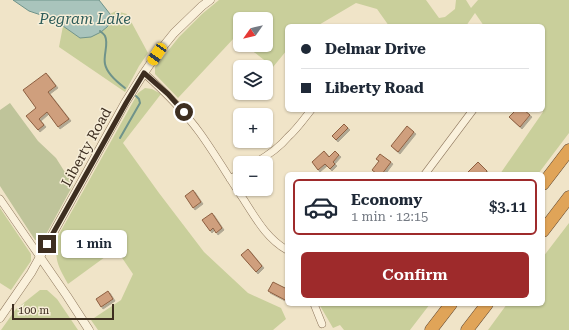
<!DOCTYPE html>
<meta charset="utf-8">
<style>
:root{--surface:#fff;--page:#f2f2f3;--text:#1f2937;--muted:#747a83;--line:#e0e1e3;--accent:#9e2a2b}
body{margin:0;font-family:"Roboto Serif",serif;background:var(--page);color:var(--text);height:100vh;display:flex;flex-direction:column;font-size:15px;white-space:nowrap}
*{box-sizing:border-box;margin:0}
p{font-size:13px;color:var(--muted)}
.icon{flex:none;width:22px;height:22px;fill:none;stroke:currentColor;stroke-width:2;stroke-linecap:round;stroke-linejoin:round}
.map{position:relative;flex:1;overflow:hidden}
.side{position:absolute;left:285px;top:172px;width:260px;height:134px;display:flex;flex-direction:column;background:var(--surface);border-radius:6px;box-shadow:0 1px 3px #0004}
.side>*{flex:none}
.guide{position:absolute;left:285px;top:24px;width:260px;height:88px;border-radius:6px;box-shadow:0 1px 3px #0004;display:grid;align-content:center;height:88px;padding:0 16px;background:var(--surface)}
.needle{width:26px;rotate:236deg}
.fabs{position:absolute;left:233px;top:12px;display:grid;gap:8px}
.fabs a{display:grid;place-items:center;width:40px;height:40px;border-radius:6px;background:var(--surface);box-shadow:0 1px 3px #0004;font-size:20px}
.scale{position:absolute;left:12px;bottom:10px;width:102px;box-sizing:border-box;padding-left:4px;border:2px solid #3d2e20;border-top:0;font-size:11px;line-height:14px;white-space:nowrap;color:#3d2e20;-webkit-text-stroke:3px #f7eed8;paint-order:stroke}
.end{position:absolute;width:18px;height:18px;margin:-9px;border:5px solid #3d2e20;background:#fff;box-shadow:0 0 0 2px #fff}
.from{border-radius:50%}
.bubble{position:absolute;height:28px;border-radius:6px;background:var(--surface);box-shadow:0 1px 3px #0004;font-size:13px;font-weight:600;line-height:28px;text-align:center}
.car{position:absolute;width:12px;height:24px;margin:-12px -6px;border-radius:5px;box-shadow:0 0 3px 1px #0007;background:linear-gradient(#f5c518 24%,#345 0 40%,#f5c518 0 76%,#345 0 86%,#f5c518 0)}
.guide b{display:flex;align-items:center;gap:14px;height:38px;font-size:15px}
.guide b+b{border-top:1px solid var(--line)}
.guide i{width:10px;height:10px;background:var(--text)}
ul{padding:7px 0 0;list-style:none}
li{display:flex;align-items:center;gap:12px;height:56px;margin:0 8px 6px;padding:0 8px;border:2px solid transparent;border-radius:6px}
li div{flex:1}
li b{display:block;font-size:15px}
li em{font-style:normal;font-weight:600}
li.current{border-color:var(--accent)}
li>.icon{width:36px;height:36px;stroke-width:1.5}
.action{display:flex;gap:8px;margin-top:auto;padding:8px 16px}
.action a{flex:1;height:46px;border-radius:6px;background:var(--accent);color:#fff;font-size:16px;font-weight:600;line-height:46px;text-align:center}
.map>svg:first-child{display:block}
.green{fill:#c9cf9b}
.cemetery{fill:#bfc49a}
.water{fill:#a9c4bc;stroke:#6f938a}
.lines{fill:none;stroke-linecap:round;stroke-linejoin:round}
.stream{stroke:#6f938a;stroke-width:2}
.building{fill:#cf9f7d;stroke:#8d5f41;filter:url(#shadow)}
.minor-casing{stroke:#8d765c;stroke-width:8}
.tertiary-casing{stroke:#8d765c;stroke-width:9}
.motorway-casing{stroke:#5b4430;stroke-width:13}
.minor{stroke:#faf1dc;stroke-width:7}
.tertiary{stroke:#faf1dc;stroke-width:8}
.motorway{stroke:#e0a458;stroke-width:12}
.route{stroke:#3d2e20;stroke-width:5}
.labels{text-anchor:middle;stroke-width:3;stroke-linejoin:round;paint-order:stroke}
.street-label{font-size:14px;fill:#3d2e20;stroke:#f7eed8}
.water-label{font-size:15px;font-style:italic;fill:#2f5d5a;stroke:#f7eed8}
</style>
<div class="map">
<svg width="569" height="330" viewBox="0 0 569 330">
<defs>
<filter id="shadow"><feDropShadow dx="2" dy="2" stdDeviation="0" flood-color="#0004"/></filter>
</defs>
<rect width="100%" height="100%" fill="#f0e4c8"/>
<path class="green" d="M219 0H426L439 18 445 17 455 9 456 0H466L471 8 478 0H569V133L538 174H500L543 112 542 110H543V26H484L475 13 466 26H389L377 9 356 3 317 26H287V50L273 67 245 45H266V19H240V41L235 37 178 98 155 74V67L179 37 202 14Z
M116 11 127 14 148 53 139 66 125 92 59 47 63 26 80 38 111 21 110 14Z
M145 88 152 89 161 94 123 143 159 193 204 252 248 293 281 308 286 319 273 330H98L91 320 121 300 133 274 116 249 68 284C57 264 54 260 58 236L138 93Z
M0 208 31 254V261L11 290 0 283Z
M569 223V330H488L507 304H543V257Z
M40 290H47L57 299 78 330H1L16 309Z
M319 304H430L410 330H344L340 325 333 328Z"/>
<path class="cemetery" d="M10 103 38 141 56 158 73 185 43 240H35L0 186V110Z"/>
<path class="water" d="M13 0H99L110 14 112 21 107 27 101 32 91 37 80 38 63 26 49 21 41 15 29 11Z"/>
<g class="lines">
<path class="stream" d="M100 31C102 33 104 34 105 36 109 44 103 55 105 64 107 74 117 82 125 88
M120 138 140 103 139 99 136 96"/>
</g>
<path class="building" d="M46 73 56 86 48 92 69 119 58 127 47 112 39 119 44 125 38 130 26 116 36 108 23 90Z
M516 110H524L530 115 520 127 509 117Z
M344 124 348 128 336 140 332 136Z
M407 126 414 132 398 152 391 146Z
M324 151 329 157 335 151 339 155 333 162 335 164 330 169 325 164 318 170 312 162Z
M380 154 391 162 382 174H377L372 170 379 161 376 159Z
M478 162 487 171 485 174H466Z
M193 190 201 202 193 208 185 196Z
M212 213 222 228 216 233 213 228 210 231 202 220Z
M248 249 262 266 256 272 241 255Z
M273 282 287 289V301L268 291Z
M108 291 113 299 101 307 96 299Z"/>
<g class="lines">
<g class="minor-casing">
<path id="minor" d="M144 73C165 92 184 111 200 133 215 154 228 176 242 197 255 217 266 238 287 250
M255 163C267 156 279 148 288 137 297 129 304 119 311 110
M425 174 473 110
M230 179 240 173
M0 199 40 257
M314 304 322 324"/>
</g>
<g class="tertiary-casing">
<path id="tertiary" d="M40 257 67 296 89 330
M0 318 31 273 125 103 144 73 157 54 174 33 202 6 210 0"/>
</g>
<g class="motorway-casing">
<path id="motorway" d="M543 184 569 150
M543 231 569 197
M431 330 451 304
M467 330 487 304"/>
</g>
<use href="#minor" class="minor"/>
<use href="#tertiary" class="tertiary"/>
<use href="#motorway" class="motorway"/>
</g>
<g class="lines">
<path class="route" d="M47 244 126 103 144 73 168 94 184 112"/>
</g>
<g class="labels">
<g class="street-label">
<text transform="translate(86 147) rotate(-61)" y="5">Liberty Road</text>
</g>
<g class="water-label">
<text x="85" y="24">Pegram Lake</text>
</g>
</g>
</svg>
<div class="fabs">
<a><svg class="needle" viewBox="-14 -14 28 28"><path d="M0-13l5 13h-10z" fill="#e53935"/><path d="M0 13l5-13h-10z" fill="#747a83"/></svg></a>
<a><svg class="icon" aria-label="layers" viewBox="0 0 24 24"><path d="M12 4l9 5-9 5-9-5zM3 14l9 5 9-5"/></svg></a>
<a>+</a>
<a>−</a>
</div>
<div class="scale">100 m</div>
<i class="end from" style="left:184px;top:112px"></i>
<i class="end" style="left:47px;top:244px"></i>
<div class="bubble" style="left:61px;top:230px;width:66px">1 min</div>
<i class="car" style="left:157px;top:54px;rotate:214deg"></i>
<div class="guide">
<b><i class="from"></i>Delmar Drive</b>
<b><i></i>Liberty Road</b>
</div>
<section class="side">
<ul>
<li class="current"><svg class="icon" aria-label="car" viewBox="0 0 24 24"><path d="M5 17H2v-5l4-1 3-4h7l3 4 3 1v5h-3M9 17h6M6 11h13"/><circle cx="7" cy="17" r="2"/><circle cx="17" cy="17" r="2"/></svg><div><b>Economy</b><p>1 min · 12:15</p></div><em>$3.11</em></li>
</ul>
<div class="action"><a>Confirm</a></div>
</section>
</div>
